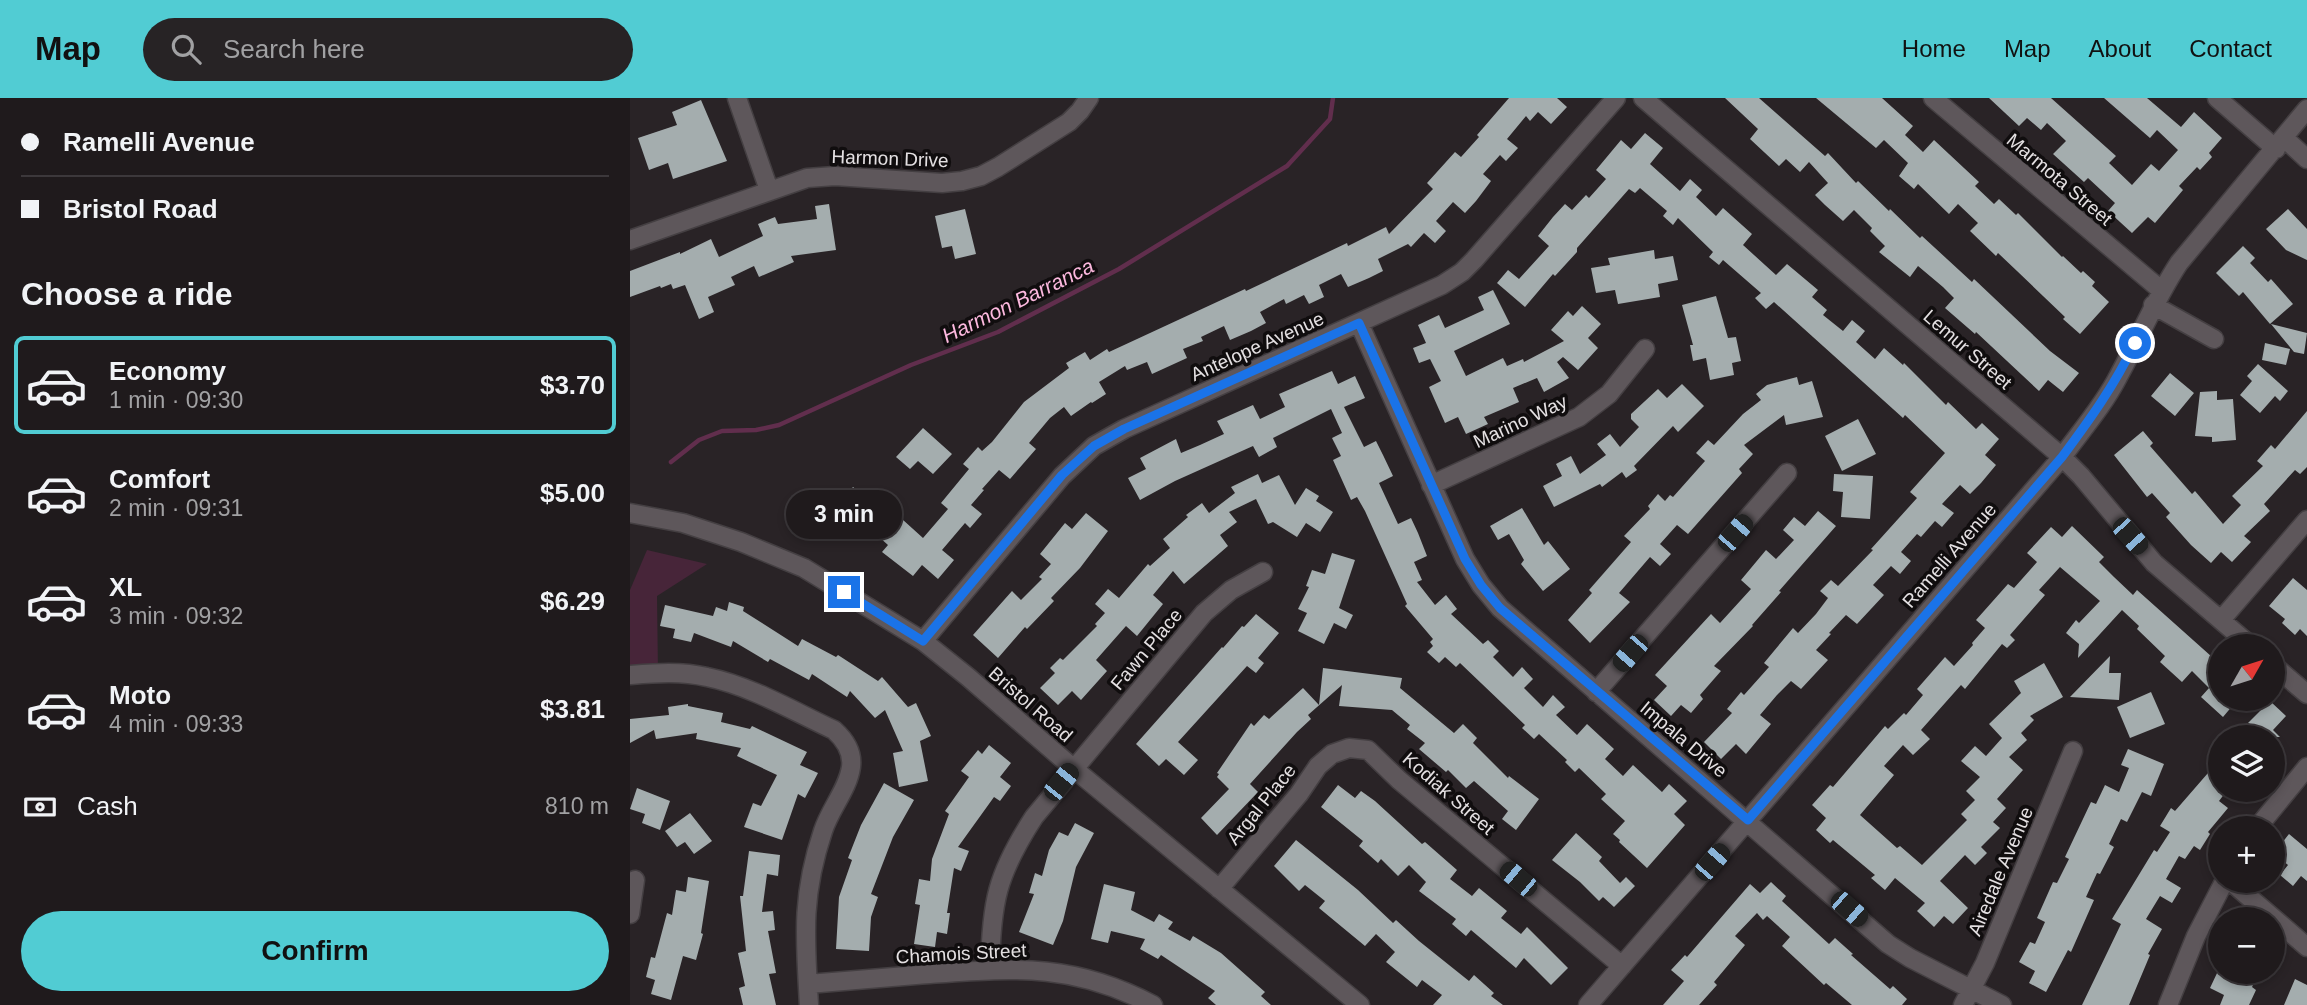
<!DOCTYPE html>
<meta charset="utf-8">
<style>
:root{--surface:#1f1a1c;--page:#272325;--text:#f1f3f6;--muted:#a1a1a3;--line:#3c383b;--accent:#51ccd3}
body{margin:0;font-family:Helvetica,sans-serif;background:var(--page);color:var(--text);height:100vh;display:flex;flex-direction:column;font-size:26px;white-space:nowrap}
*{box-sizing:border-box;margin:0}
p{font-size:23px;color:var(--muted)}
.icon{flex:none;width:38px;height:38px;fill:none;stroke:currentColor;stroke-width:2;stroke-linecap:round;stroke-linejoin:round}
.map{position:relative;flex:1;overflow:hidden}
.panel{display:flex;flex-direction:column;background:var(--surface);width:630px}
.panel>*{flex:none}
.top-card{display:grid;align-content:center;height:154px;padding:0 21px;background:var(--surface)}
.needle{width:46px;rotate:51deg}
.controls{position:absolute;left:1578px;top:536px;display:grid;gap:14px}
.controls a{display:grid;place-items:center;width:77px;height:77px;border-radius:50%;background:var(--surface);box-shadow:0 4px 10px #0003,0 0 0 2px var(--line);font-size:35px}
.end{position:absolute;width:32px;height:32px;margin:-16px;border:9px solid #1a73e8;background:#fff;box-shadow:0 0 0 4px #fff}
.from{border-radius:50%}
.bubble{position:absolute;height:49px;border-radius:24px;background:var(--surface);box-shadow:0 4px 10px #0003,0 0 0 2px var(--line);font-size:23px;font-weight:700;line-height:49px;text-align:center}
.car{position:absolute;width:21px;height:42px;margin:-21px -10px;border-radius:9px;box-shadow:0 0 5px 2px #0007;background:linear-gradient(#222 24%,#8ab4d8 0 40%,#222 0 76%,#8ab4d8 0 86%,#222 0)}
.top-card b{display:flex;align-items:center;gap:24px;height:66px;font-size:26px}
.top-card b+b{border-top:2px solid var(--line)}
.top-card i{width:18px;height:18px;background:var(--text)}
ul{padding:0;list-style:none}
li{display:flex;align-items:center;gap:21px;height:98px;margin:0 14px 10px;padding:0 7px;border:4px solid transparent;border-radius:10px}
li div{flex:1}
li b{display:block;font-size:26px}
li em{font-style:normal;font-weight:700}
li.current{border-color:var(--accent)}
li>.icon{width:63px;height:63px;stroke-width:1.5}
h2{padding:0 21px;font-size:32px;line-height:84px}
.pay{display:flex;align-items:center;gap:18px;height:77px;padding:0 21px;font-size:26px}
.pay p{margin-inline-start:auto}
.action{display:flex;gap:14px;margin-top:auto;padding:14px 21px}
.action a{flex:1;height:80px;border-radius:42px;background:var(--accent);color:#111;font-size:28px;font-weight:700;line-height:80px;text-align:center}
header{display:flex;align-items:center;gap:42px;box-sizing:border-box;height:98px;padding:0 35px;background:var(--accent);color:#111}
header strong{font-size:33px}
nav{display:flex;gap:38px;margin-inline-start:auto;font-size:24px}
.search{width:490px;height:63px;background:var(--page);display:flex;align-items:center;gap:18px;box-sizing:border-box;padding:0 24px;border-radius:38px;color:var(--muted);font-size:26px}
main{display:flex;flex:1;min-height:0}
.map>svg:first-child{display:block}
.green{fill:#472539}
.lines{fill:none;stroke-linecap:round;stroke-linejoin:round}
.stream{stroke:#612e4d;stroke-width:4.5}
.building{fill:#a4adae}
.minor-casing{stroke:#443f42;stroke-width:21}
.minor{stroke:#5e575b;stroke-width:18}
.route{stroke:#1a73e8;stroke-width:9}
.labels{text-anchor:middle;stroke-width:7;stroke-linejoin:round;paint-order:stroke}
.street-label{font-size:19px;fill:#e4e0e2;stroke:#100d0e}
.water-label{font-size:21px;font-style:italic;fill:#fcb8de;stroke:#100d0e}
</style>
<header>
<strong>Map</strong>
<div class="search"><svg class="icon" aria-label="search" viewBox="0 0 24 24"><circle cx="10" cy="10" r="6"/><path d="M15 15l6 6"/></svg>Search here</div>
<nav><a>Home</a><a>Map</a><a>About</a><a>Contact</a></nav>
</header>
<main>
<section class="panel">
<div class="top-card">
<b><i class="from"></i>Ramelli Avenue</b>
<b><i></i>Bristol Road</b>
</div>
<h2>Choose a ride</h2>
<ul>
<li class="current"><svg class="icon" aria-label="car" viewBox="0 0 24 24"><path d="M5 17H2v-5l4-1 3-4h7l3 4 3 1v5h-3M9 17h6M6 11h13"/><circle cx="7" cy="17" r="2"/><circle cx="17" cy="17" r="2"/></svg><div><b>Economy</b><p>1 min · 09:30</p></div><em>$3.70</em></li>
<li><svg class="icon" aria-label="car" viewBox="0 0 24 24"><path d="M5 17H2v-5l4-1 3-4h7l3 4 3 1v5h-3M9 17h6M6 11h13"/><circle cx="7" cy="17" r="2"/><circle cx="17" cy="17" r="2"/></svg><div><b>Comfort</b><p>2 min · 09:31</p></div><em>$5.00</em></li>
<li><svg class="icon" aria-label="car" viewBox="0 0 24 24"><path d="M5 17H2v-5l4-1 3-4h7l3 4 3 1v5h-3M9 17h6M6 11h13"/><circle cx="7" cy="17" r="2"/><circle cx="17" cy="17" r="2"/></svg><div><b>XL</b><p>3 min · 09:32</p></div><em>$6.29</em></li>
<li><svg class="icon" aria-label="car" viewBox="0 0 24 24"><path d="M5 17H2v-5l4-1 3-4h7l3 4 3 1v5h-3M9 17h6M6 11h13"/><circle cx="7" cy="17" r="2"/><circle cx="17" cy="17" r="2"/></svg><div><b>Moto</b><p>4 min · 09:33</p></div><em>$3.81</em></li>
</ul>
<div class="pay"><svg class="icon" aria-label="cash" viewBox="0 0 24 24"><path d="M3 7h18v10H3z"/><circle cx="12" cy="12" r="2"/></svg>Cash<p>810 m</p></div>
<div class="action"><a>Confirm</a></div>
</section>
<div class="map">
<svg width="1677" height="907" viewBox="0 0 1677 907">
<rect width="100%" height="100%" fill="#292326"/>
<path class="green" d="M17 452 77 466 27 498 28 575 0 577V492Z"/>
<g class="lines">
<path class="stream" d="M41 364 69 342 92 333 126 332 149 327 281 267 368 234 489 171 657 68 700 21 703 0"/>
</g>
<path class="building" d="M879 0H927L937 9 921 26 908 14 900 23 896 18 877 41 888 50 876 63 870 57 853 76 861 83 846 103 835 115 823 104 806 123 816 133 805 145 794 135 781 149 778 146 748 161 753 173 739 180 718 189 711 176 689 187 694 199 679 206 674 197 656 206 654 201 630 214 636 225 621 233 600 242 594 228 571 239 573 243 553 251 557 260 522 276 517 264 497 272 495 268 469 284 476 296 462 305 461 304 441 318 434 309 420 320 399 345 406 351 380 381 369 372 352 391 354 392 341 407 352 416 340 430 335 425 312 452 324 462 308 481 292 467 283 478 252 454 258 447 239 430 236 432 220 419 212 429 199 419 223 389 257 417 262 412 293 440 318 411 311 405 339 371 333 366 348 349 352 353 362 344 394 304 439 270 436 265 455 254 460 262 477 251 479 254 615 191 616 193 717 145 718 148 756 129 759 136 803 91 797 85 825 54 831 59 849 39 847 37Z
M1095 0H1129L1195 58 1198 55 1226 85 1228 83 1259 113 1260 111 1290 140 1292 138 1342 184 1344 181 1420 253 1449 275 1433 294 1418 282 1409 293 1346 234 1345 236 1315 210 1324 200 1313 189 1288 168 1280 179 1249 154 1255 148 1240 133 1242 130 1224 112 1213 123 1195 107 1185 97 1198 85 1179 64 1170 74 1156 61 1149 68 1120 41 1128 31Z
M1186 0H1252L1283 28 1275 37 1293 54 1304 42 1349 84 1345 88 1364 106 1369 101 1386 117 1388 115 1432 159 1433 158 1451 175 1453 173 1465 184 1462 188 1479 204 1450 236 1433 221 1435 219 1387 173 1368 155 1366 158 1340 133 1348 125 1328 106 1319 116 1288 86 1284 91 1269 78 1278 65 1254 42 1246 50Z
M1359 0H1421L1486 58 1479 65 1502 87 1521 66 1529 73 1548 52 1527 32 1520 40 1474 0H1517L1551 29 1564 14 1592 40 1579 55 1582 59 1570 72 1567 69 1549 88 1553 92 1525 125 1518 119 1502 135 1478 113 1485 105 1458 80 1454 84 1423 56 1436 43 1417 25 1411 32 1397 20 1389 28Z
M71 2 97 63 43 81 38 65 19 72 8 40 47 27 42 14Z
M1015 35 1033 50 1020 66 1050 93 1060 81 1072 92 1066 99 1086 118 1093 110 1122 136 1113 147 1146 177 1157 166 1188 192 1182 199 1197 212 1193 217 1213 233 1222 222 1235 233 1226 244 1245 261 1254 250 1273 267 1274 265 1316 307 1318 304 1346 331 1352 325 1369 341 1355 357 1366 367 1351 385 1340 396 1330 387 1312 406 1324 415 1312 429 1305 423 1291 439 1287 436 1271 454 1281 463 1270 476 1261 468 1243 487 1254 497 1227 526 1216 517 1199 535 1201 536 1186 552 1198 562 1171 591 1161 583 1147 597 1130 617 1141 626 1116 656 1106 646 1091 661 1074 644 1102 615 1097 611 1111 594 1114 597 1139 569 1134 565 1163 530 1168 535 1186 516 1198 500 1190 493 1201 482 1208 488 1243 452 1241 451 1287 400 1280 394 1315 355 1275 317 1273 320 1144 204 1136 211 1125 200 1131 195 1093 162 1089 167 1079 159 1083 154 1048 120 1043 127 1033 118 1037 113 1010 90 1005 95 999 91 947 150V154L925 178 923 176 895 209 867 185 878 172 889 181 919 148 908 138 923 119 935 106 942 112 956 97 959 100 976 81 966 72 991 42 1001 51Z
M199 106 206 152 161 158 164 164 129 179 124 168 101 179 105 187 78 199 84 214 69 221 55 187 43 191 41 186 31 190 30 188 0 199V173L50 154V156L81 141 89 159 133 138 128 126 145 119 148 126 187 121 185 108Z
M335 111 346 156 325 161 322 148 312 150 305 118Z
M1658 111 1677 131V162L1656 152 1636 131Z
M1613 148 1625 160 1620 165 1638 184 1641 181 1663 206 1640 226 1613 194 1609 198 1586 175Z
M1024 152 1025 161 1043 158 1048 182 1028 186 1030 199 988 206 985 192 966 195 961 170 980 167 978 160Z
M863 192 880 226 824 253 836 278 873 260 877 268 893 261 894 264 934 243 921 232 938 213 943 218 952 208 971 226 958 240 968 250 948 272 933 259 927 264 939 280 914 294 907 280 883 290 889 304 854 319 858 326 836 336 828 319 815 325 799 289 811 283 800 261 789 265 783 250 796 245 788 227 809 217 815 230 854 212 848 199Z
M1086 198 1098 240 1106 239 1111 263 1102 265 1104 277 1080 282 1076 260 1063 263 1060 247H1063L1052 207Z
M1641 226 1677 235 1674 256 1664 254Z
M1635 245 1660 251 1656 267 1632 262Z
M1628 266 1658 293 1650 303 1645 298 1630 315 1610 297 1622 283 1617 278Z
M702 273 708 286 725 278 735 300 714 309 734 349 746 343 753 357 763 378 749 385 768 426 781 420 788 435 797 458 784 464 792 482 787 484 805 507 816 497 827 511 821 516 853 546 858 542 869 553 863 559 883 579 892 569 903 581 894 590 913 609 923 597 935 609 926 617 947 637 957 626 984 651 975 661 993 678 1003 667 1032 694 1039 686 1057 703 1044 716 1055 727 1017 770 989 744 990 742 983 736 995 723 971 701 976 696 949 670 945 674 935 664 937 662 909 636 904 641 892 630 895 627 830 565 826 569 815 559 809 565 797 554 803 548 800 544 803 541 775 508 777 506 735 413 727 399 721 402 703 362 711 358 702 340 712 335 701 311 643 340 647 349 629 359 623 348 545 383 510 402 498 380 516 371 510 360 546 341 551 355 570 347 594 336 587 323 623 307 630 321 655 309 649 296Z
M1540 275 1564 295 1545 318 1521 298Z
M1167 279 1169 287 1182 283 1193 319 1156 327 1154 317 1114 347 1123 356 1109 371 1112 375 1058 436 1047 427 1030 446 1041 456 1030 468 1020 459 989 495 1000 504 960 545 938 522 962 495 959 492 1001 444 994 438 1020 411 1018 408 1028 396 1035 403 1040 397 1043 399 1075 363 1066 355 1078 342 1084 347 1113 316 1131 302 1126 296 1137 287Z
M1052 286 1074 308 1048 334 1043 328 1004 368 1007 372 996 380 992 374 972 389 970 386 924 409 913 388 932 378 926 366 941 358 950 376 976 357 967 346 980 336 990 349 1009 329 1001 321V316L1028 291 1037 300Z
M1587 293V302L1603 301 1606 342 1582 344V339L1565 338 1570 294Z
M1677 313V369L1670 376 1665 372 1634 406 1640 413 1614 438 1621 444 1602 464 1591 454 1581 465 1561 447 1536 419 1540 415 1522 395 1517 399 1484 357 1513 333 1523 345 1520 348 1562 396 1565 393 1593 426 1611 407 1602 398 1633 368 1627 363 1641 347 1645 351Z
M1228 321 1246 356 1212 373 1195 338Z
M293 330 322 356 303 376 288 363 280 371 266 359Z
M628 376 632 385 649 377 665 407 676 390 689 398 686 403 703 414 690 434 676 425 667 439 643 424 638 426 626 401 599 414 607 424 590 437 598 448 554 486 543 473 523 497 533 506 507 538 496 528 466 562 477 573 451 602 442 593 428 607 410 590 425 575 420 570 430 560 433 562 467 528 465 526 475 515 465 506 478 491 489 500 518 466 520 468 540 450 533 441 558 419 556 417 572 405 579 415 605 395 601 389Z
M1204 376 1243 378 1240 421 1211 419 1213 394 1203 393Z
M892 410 914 447 918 443 940 471 913 493 891 466 894 462 879 436 868 442 860 428Z
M1188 413 1206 428 1149 493 1151 494 1122 527 1123 528 1084 568 1091 573 1070 597 1073 601 1061 615 1051 607 1041 618 1024 602 1037 588 1025 577 1081 516 1090 525 1121 491 1111 482 1136 452 1146 461 1164 442 1153 432 1164 419 1175 428Z
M456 415 478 433 450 470 421 500 424 503 397 531 395 529 368 560 343 537 382 493 391 502 412 481 409 479 421 466 410 456 435 425 442 431Z
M1442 428 1474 459 1469 464 1484 479 1503 497 1507 492 1591 567V600H1609L1593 619 1571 599 1579 590 1562 573 1552 584 1530 564 1535 558 1507 531 1509 528 1492 512 1448 560 1449 546 1436 535 1446 522 1449 525 1470 503 1430 469 1409 492 1415 497 1380 537 1385 542 1377 550 1372 546 1335 591 1331 587 1291 632 1300 641 1283 657 1273 647 1254 668 1264 677 1230 717 1267 750 1270 748 1292 767 1337 722 1331 716 1345 702 1336 693 1350 679 1331 663 1345 648 1356 658 1372 640 1359 626 1391 595 1384 583 1414 565 1433 599 1400 618 1404 622 1391 635 1397 642 1379 659 1393 672 1367 701 1376 710 1363 724 1370 730 1351 749 1357 755 1345 767 1335 757 1310 783 1338 810 1323 826 1314 818 1304 829 1287 813 1295 805 1265 780 1255 792 1241 780 1245 777 1203 742 1200 745 1186 732 1196 720 1182 707 1200 687 1203 689 1255 628 1258 631 1274 615 1276 617 1293 597 1287 591 1315 559 1324 568 1343 547 1342 545 1355 530 1346 522 1378 486 1384 490 1407 464 1397 455 1421 429 1432 439Z
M702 455 725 462 709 510 723 517 716 531 704 525 694 546 668 533 677 515 668 511 679 489 676 488 682 472 695 476Z
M1663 480 1677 492V538L1670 531 1665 537 1652 525 1655 521 1639 508Z
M99 504 114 509 113 513 168 548 172 541 206 559 208 557 248 583 252 579 278 609 286 605 301 638 290 643 298 683 269 689 263 655 273 653 255 612 245 620 220 593 217 599 182 576 179 582 140 561 138 564 103 543 101 549 64 535 61 544 43 540 45 531 30 528 35 507 83 518 86 509 97 513Z
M626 516 649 535 628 560 634 565 626 575 617 568 548 644 568 662 554 677 536 661 529 668 506 646 592 549 593 550 612 528 614 529Z
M1480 558 1479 575H1491L1489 602 1440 599Z
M693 570 772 580 770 590 824 635 833 626 847 640 843 645 878 680 879 678 909 701 886 732 872 721 878 713 844 683 836 690 818 672 816 674 789 651 795 645 777 631 780 627 762 612 709 608 712 587 678 617 681 621 667 634 620 686 628 694 587 737 571 720 599 691 587 679 589 676 587 675 621 625 624 628 634 617 639 621 673 590 689 607Z
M1521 594 1535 626 1500 640 1487 609Z
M1640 603 1656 618 1643 632 1650 639H1609L1620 626 1618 625Z
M58 606V608L93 615 91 624 120 631 122 628 177 654 170 667 188 675 175 700 168 696 152 742 114 729 123 705 131 708 147 677 107 658 111 650 66 641 67 635 26 641 24 632 0 645V621L39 617 38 609Z
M359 647 381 665 370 679 381 688 370 703 364 699 328 749 339 753 331 773 324 770 317 815H320L317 836 307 834 305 849 284 846 290 807 285 806 289 781 300 783 302 761 319 716 315 713 339 679 331 673 348 652 352 656Z
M1498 651 1534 666 1521 698 1512 694 1497 724 1491 721 1479 746 1484 749 1470 776 1467 775 1456 799 1464 802 1441 854 1438 852 1416 894 1399 885 1405 873 1389 864 1400 844 1405 846 1415 824 1407 820 1423 784 1427 785 1439 761 1435 759 1461 704 1466 706 1475 687 1489 694 1499 670 1491 667Z
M1591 660V691H1598L1589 703 1598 710 1578 734 1580 736 1570 752 1564 748 1555 761 1549 758 1536 781 1551 790 1542 805 1530 798 1516 821 1532 831 1518 856 1520 857 1499 907H1452L1491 826 1482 821 1524 752 1527 754 1540 734 1530 728 1541 710 1545 713Z
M254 685 284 702 263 739 241 796 248 799 241 819 239 853 206 851 209 799 222 762 218 760 231 727Z
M708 687 725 700 731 693 745 703 792 746 795 744 827 772 820 781 842 798 849 790 877 813 871 820 891 836 897 829 938 870 921 887 894 860 886 870 841 832 836 838 822 826 826 821 789 793 796 784 779 767 768 778 751 761 748 765 729 748 733 743 691 709Z
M7 690 40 703 30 732 12 725 15 716 0 711Z
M60 715 82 743 64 756 55 744 47 749 35 733Z
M445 725 464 735 446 769 433 823 423 847 389 834 404 796 399 795 405 775 412 778 419 752 429 734 438 738Z
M946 735 972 759 969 763 990 785 996 779 1005 788 984 809 973 799 969 803 950 784 922 762Z
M1659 736 1677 751V783L1671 778 1663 788 1650 777 1658 767 1644 755Z
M666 742 728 792 763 825 766 822 789 843 839 883 844 877 864 895 861 898 873 907H803L812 897 792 882 787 889 756 864 765 854 746 836 735 848 689 810 695 803 675 787 669 793 644 768Z
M119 753 150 757 148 778 137 776 132 814 143 813 145 832 138 833 146 875 139 876 146 907H113L109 890 115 888 108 855 116 853 110 798H113Z
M58 779 79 783 71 835 73 836 66 862 53 858 41 902 21 896 25 882 16 879 21 859 25 860 37 815 42 817 46 792 56 794Z
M1141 784 1156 798 1152 803 1199 846 1205 840 1223 856 1221 857 1260 891 1263 888 1277 901 1272 907H1222L1196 885 1194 887 1152 848 1160 839 1137 818 1133 822 1127 815 1105 838 1115 847 1084 884 1087 887 1069 907H1033L1054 883 1041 872 1055 857 1057 859 1120 786 1130 795Z
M474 786 505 794 501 812 524 824 529 816 543 824 538 831 560 843 563 838 591 855 635 894 631 898 641 907H586L578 900 585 893 531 857 528 861 510 851 515 841 481 833 478 845 461 841Z
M1588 873H1630L1622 889 1626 892 1619 907H1590L1594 897 1580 890Z
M1665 881 1677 887V907H1654Z"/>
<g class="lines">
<g class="minor-casing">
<path id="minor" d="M107 0 139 92
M1013 0 1432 359 1451 378 1524 465 1621 548
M1303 0 1531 192
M1587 0 1646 51
M1654 40 1677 61
M0 142 177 80 205 78 312 85 332 83 351 78 368 69 439 24 450 13 459 0
M1523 207 1584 241
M729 225 835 461 851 487 870 510 1258 846 1280 860 1372 907
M801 387 949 319 979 296 1015 251
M0 415 53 425 111 444 174 470 293 543 338 579 443 670 730 907
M1591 522 1677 422
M293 543 432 378 464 348 494 331 812 187 832 174 844 162 986 0
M1643 567 1677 596
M0 577C26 575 51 573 77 579 121 588 163 613 204 632 214 641 223 654 221 669 218 691 200 711 193 733 171 798 175 840 179 907
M966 594 1157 375
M1627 730 1677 669
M1599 782 1677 849
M589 791 669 696 688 668 702 656 719 650 738 652 769 682 992 868
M0 816 5 782
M360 872C361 804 367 776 404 719L574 515 601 492 633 474
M178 886C218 883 259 879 300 876 387 870 443 865 523 907
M958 907 1432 359C1451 333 1473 308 1488 279 1509 241 1525 201 1549 165L1677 11
M1333 907 1355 865 1443 653
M1538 907 1566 838 1595 782"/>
</g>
<use href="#minor" class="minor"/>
</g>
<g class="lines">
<path class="route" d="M214 494 293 543 432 377 464 348 494 331 729 225 835 461 851 487 870 510 1118 722 1432 359C1461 320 1484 288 1505 245"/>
</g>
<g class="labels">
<g class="street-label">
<text transform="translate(260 60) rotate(2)" y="7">Harmon Drive</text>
<text transform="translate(1430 81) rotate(40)" y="7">Marmota Street</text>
<text transform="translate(627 248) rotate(-24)" y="7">Antelope Avenue</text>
<text transform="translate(1338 251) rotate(41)" y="7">Lemur Street</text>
<text transform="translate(890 323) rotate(-25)" y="7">Marino Way</text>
<text transform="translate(1319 457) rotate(-49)" y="7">Ramelli Avenue</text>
<text transform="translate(516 551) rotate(-50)" y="7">Fawn Place</text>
<text transform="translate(401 606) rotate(41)" y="7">Bristol Road</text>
<text transform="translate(1054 641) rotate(40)" y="7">Impala Drive</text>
<text transform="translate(819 695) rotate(41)" y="7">Kodiak Street</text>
<text transform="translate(631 706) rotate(-51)" y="7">Argal Place</text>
<text transform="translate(1370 773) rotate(-67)" y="7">Airedale Avenue</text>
<text transform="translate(331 855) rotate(-3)" y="7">Chamois Street</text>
</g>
<g class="water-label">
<text transform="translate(388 203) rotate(-26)" y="7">Harmon Barranca</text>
</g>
</g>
</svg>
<div class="controls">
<a><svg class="needle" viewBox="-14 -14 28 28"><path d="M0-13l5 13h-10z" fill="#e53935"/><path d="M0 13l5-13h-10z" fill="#a1a1a3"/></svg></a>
<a><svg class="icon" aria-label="layers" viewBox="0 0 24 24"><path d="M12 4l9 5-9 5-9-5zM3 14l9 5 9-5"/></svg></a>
<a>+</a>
<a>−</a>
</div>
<i class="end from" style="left:1505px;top:245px"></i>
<i class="end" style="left:214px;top:494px"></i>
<div class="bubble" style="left:156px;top:392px;width:116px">3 min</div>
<i class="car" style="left:1105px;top:435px;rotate:41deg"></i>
<i class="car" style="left:1500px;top:438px;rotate:138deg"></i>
<i class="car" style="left:1000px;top:555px;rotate:221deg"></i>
<i class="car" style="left:431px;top:684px;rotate:39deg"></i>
<i class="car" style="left:1082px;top:764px;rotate:41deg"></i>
<i class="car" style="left:888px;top:781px;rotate:310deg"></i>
<i class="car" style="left:1219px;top:811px;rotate:131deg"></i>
</div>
</main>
